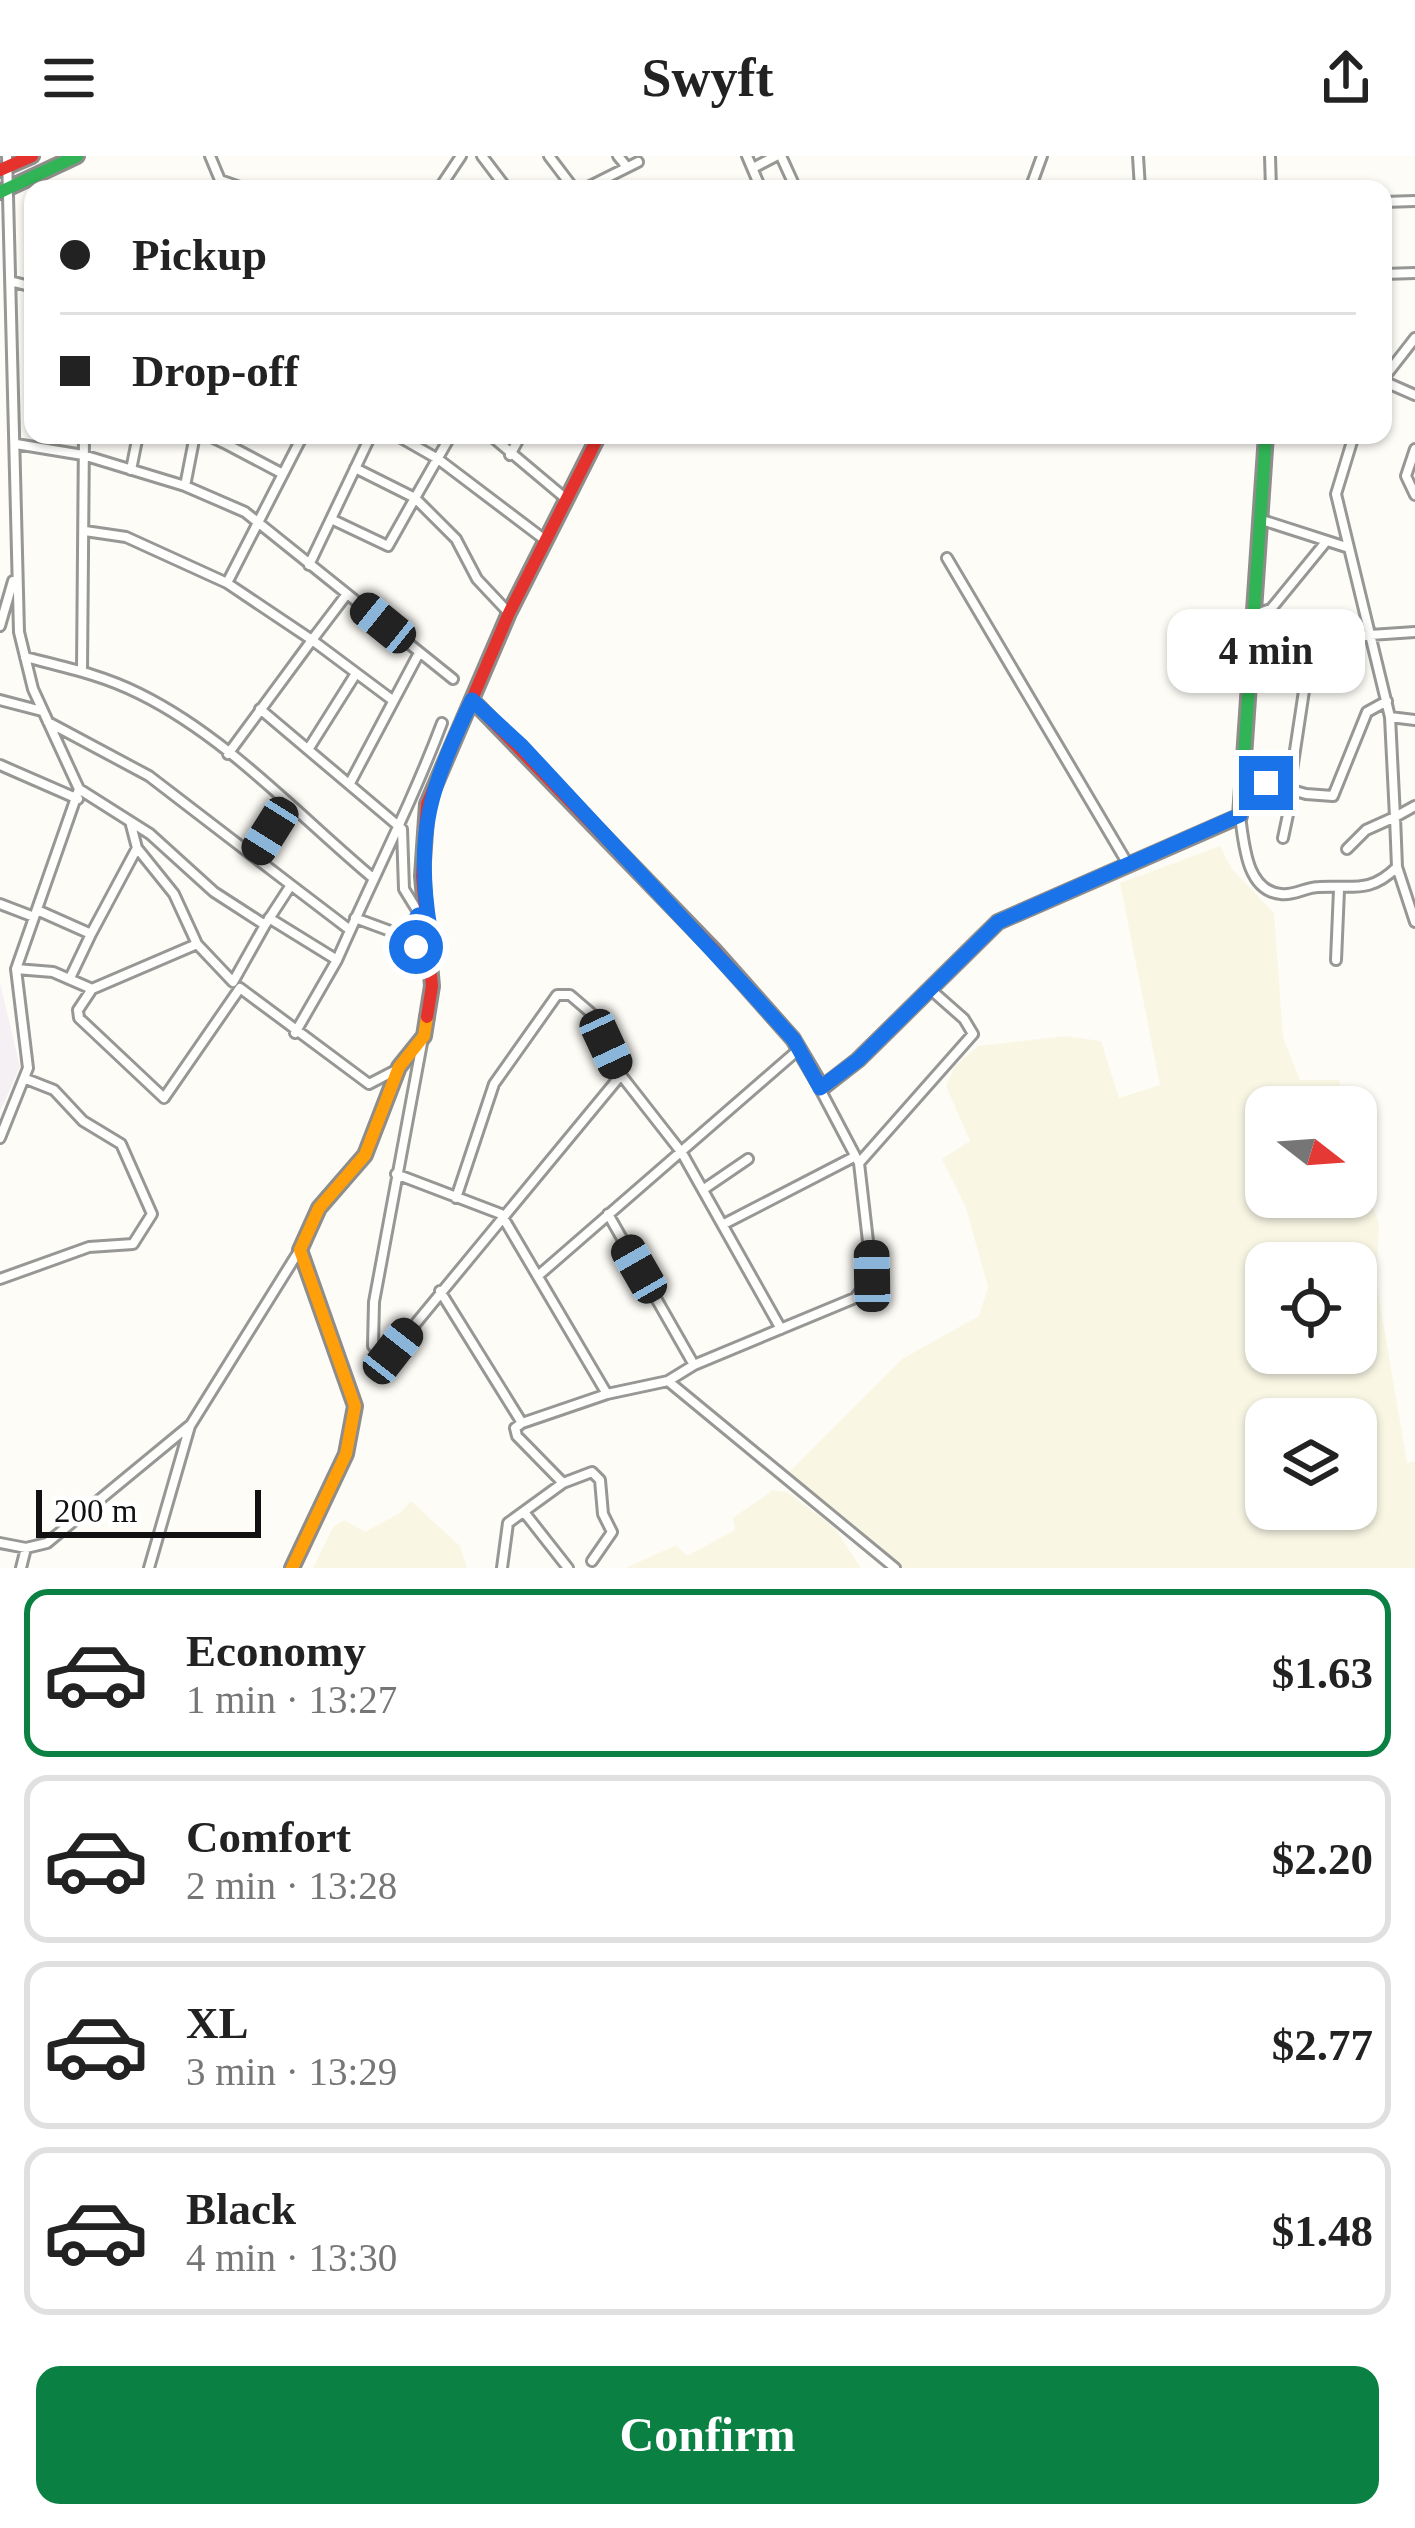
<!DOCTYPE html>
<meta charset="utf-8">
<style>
:root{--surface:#fff;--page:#f2f2f2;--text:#222;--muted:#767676;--line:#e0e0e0;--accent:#0b8043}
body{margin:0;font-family:"Times New Roman",serif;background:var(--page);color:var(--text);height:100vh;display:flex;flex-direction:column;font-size:45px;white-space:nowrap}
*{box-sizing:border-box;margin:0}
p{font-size:39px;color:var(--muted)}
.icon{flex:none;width:66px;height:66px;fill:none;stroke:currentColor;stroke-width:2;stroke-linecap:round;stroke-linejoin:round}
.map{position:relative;height:1412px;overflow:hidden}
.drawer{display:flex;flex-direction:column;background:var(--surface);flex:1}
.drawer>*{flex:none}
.hud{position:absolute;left:24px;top:24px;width:1368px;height:264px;border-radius:24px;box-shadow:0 3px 9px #0004;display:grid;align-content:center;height:264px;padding:0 36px;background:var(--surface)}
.needle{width:78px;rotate:107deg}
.tools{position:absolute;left:1245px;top:930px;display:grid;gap:24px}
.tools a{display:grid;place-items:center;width:132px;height:132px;border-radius:24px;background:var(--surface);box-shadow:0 3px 9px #0004;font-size:60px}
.scale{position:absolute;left:36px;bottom:30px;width:225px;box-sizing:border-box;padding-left:12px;border:6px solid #111;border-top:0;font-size:33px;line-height:42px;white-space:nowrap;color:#111;-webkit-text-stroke:9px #fff;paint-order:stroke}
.end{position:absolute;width:54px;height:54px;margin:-27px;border:15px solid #1a73e8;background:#fff;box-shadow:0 0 0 6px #fff}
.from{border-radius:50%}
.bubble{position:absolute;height:84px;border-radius:24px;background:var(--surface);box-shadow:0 3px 9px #0004;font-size:39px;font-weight:800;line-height:84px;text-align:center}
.car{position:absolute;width:36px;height:72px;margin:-36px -18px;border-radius:15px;box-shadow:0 0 9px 3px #0007;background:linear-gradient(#222 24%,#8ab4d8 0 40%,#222 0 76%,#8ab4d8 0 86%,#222 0)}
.hud b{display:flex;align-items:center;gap:42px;height:114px;font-size:45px}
.hud b+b{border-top:3px solid var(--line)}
.hud i{width:30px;height:30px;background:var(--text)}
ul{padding:21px 0 0;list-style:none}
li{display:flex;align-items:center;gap:36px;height:168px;margin:0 24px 18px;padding:0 12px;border:6px solid var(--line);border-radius:24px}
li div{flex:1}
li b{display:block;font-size:45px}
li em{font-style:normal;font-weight:800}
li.active{border-color:var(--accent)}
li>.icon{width:108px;height:108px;stroke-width:1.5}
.cta{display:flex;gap:24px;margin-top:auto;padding:24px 36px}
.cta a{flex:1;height:138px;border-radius:24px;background:var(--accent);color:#fff;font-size:48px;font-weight:800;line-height:138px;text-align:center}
header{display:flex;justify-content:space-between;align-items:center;height:156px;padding:0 36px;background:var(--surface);font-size:54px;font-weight:800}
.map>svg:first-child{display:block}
.industrial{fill:#f5f0f3}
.farmland{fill:#f9f7e4;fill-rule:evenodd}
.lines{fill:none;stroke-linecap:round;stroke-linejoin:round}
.street-casing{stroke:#979795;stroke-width:14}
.fast-casing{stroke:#8e8d8b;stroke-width:18}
.slow-casing{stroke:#8e8d8b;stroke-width:18}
.jam-casing{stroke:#8e8d8b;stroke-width:18}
.street{stroke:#fffffe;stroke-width:8}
.fast{stroke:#30b455;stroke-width:12}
.slow{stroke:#ff9f0a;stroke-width:12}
.jam{stroke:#e5322d;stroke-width:12}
.route{stroke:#1a73e8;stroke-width:15}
</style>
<header><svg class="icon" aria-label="menu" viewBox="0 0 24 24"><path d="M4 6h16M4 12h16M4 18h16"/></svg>Swyft<svg class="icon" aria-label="share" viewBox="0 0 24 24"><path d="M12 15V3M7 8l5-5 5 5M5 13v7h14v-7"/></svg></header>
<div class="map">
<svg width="1415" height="1412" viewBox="0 0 1415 1412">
<rect width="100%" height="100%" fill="#fdfcf7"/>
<path class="industrial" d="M0 827 20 911 0 955Z"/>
<path class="farmland" d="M1220 690 1232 713 1274 757 1283 881 1300 924H1339L1345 951H1266V1041H1356V995L1379 1069 1376 1124 1407 1307 1415 1306V1412H902L788 1317 902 1203 979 1160 988 1131 966 1052 942 1003 970 985 946 930 955 910 978 890 1065 880 1101 885 1119 942 1160 929 1120 727ZM1266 1107H1356V1197H1266ZM1266 1263H1356V1353H1266Z
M773 1334 787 1336 834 1371 861 1412H626L676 1389 687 1400 735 1374 733 1362Z
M411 1345 460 1390 467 1412H313L333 1371 344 1364 365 1376 400 1357Z"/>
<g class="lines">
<g class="street-casing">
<path id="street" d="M210 0 220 24 246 33
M482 0 507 33
M549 0 574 33
M618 0 627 11
M747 0 761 33
M781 0 796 33
M1138 0 1140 33
M1270 0 1271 33
M753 12 776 0
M439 33 461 0
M584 33 638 6
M1030 33 1042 0
M1383 46 1415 45
M1383 118 1415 117
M14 126 33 131
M1383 223 1415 182
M1383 225 1415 239
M207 279 228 289
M234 279 228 289 283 318
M396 279 438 303 545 384
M451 279 415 342 456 383 477 423 508 456
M490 279 565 342
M1354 279 1336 338 1390 561 1395 661 1415 650
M16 288 83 299 185 330 245 356 453 523
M1415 293 1406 320 1415 339
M510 299 521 279
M131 314 138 279
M185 330 195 279
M331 363 388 390 415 342 355 312
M1262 364 1346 391
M85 375 126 381 227 427 303 279
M947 402 1129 710
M309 409 371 279
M227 427 312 484 228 598
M347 438 312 484 391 543
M1253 459 1271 453 1325 387
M0 470 13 425
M1251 487 1415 476
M25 501C64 511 103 519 140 538 227 581 299 660 373 722
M82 515 84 279
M0 544 42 555
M260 553 402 673 404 733 425 767
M1390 561 1415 564
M48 566 149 620 291 729 265 769 214 736 150 678 79 633
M309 592 355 519
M0 609 78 643
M1242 620 1306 638 1333 640 1367 556 1387 545
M350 627 419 497
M1289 634 1312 482
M1240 660C1244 687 1246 735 1281 738 1294 740 1306 731 1319 731 1352 729 1370 738 1397 711
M131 669 137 692 174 738 197 788 233 826 265 769
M1283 682 1293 635
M1347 693 1366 674 1395 661 1397 711 1415 766
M254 700 286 649
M291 729 350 774
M0 748 34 761
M37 754 91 778 137 692
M269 762 337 804C372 724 411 649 442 567
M355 762 412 783 415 791
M405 779 418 759
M1336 804 1339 734
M16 813 53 816 92 833 197 788
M70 822 91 778
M92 833 78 854 79 862 164 942 240 832 369 928 396 914
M295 877 337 804
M422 887 374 1146 373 1190 383 1199 393 1195 621 919
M0 982 28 912 16 813 79 633 33 533 19 476 7 0
M859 1007 973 878 964 863 930 833
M396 1018 501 1058 607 1238
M704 1033 748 1003
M456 1042 494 928 557 839H570L591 857 621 919 682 997 781 1173
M608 1058 694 1209
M724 1068 852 1002
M539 1119 798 894
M0 1123 89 1091 133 1088 152 1058 121 988 83 965 54 934 26 923
M440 1135 522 1267 607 1238 668 1225 694 1209 855 1142 872 1120 859 1007 820 933
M668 1225 895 1412
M522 1267 515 1272 517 1280 563 1327
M524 1356 568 1412
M0 1387 26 1392 47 1387 189 1270
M21 1412 26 1392
M149 1412 190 1270 299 1095
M502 1412 508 1367 563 1327 592 1316 600 1324 603 1358 612 1376 592 1405"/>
</g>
<g class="fast-casing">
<path id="fast" d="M0 36 77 0
M822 932 858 904 998 766 1240 660 1266 279"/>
</g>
<g class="slow-casing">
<path id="slow" d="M292 1412 346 1298 355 1250 300 1094 319 1052 365 999 399 911 424 880 427 861"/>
</g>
<g class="jam-casing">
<path id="jam" d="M0 14 32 0
M472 544 714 794 793 883 822 932
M427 861 432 830 422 720 427 648 509 457 599 279"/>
</g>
<use href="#street" class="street"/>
<use href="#fast" class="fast"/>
<use href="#slow" class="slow"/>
<use href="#jam" class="jam"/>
</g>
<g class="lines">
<path class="route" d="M416 791 405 779 418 759 430 773C414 676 431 630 472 544L522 590 745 830 794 884 820 932 858 904 998 766 1240 659 1243 620 1266 627"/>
</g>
</svg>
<div class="tools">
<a><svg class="needle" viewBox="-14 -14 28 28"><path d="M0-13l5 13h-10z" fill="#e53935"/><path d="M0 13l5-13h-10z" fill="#767676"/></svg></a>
<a><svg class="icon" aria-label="locate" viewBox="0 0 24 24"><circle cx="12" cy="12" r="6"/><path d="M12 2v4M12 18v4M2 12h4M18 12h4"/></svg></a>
<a><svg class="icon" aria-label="layers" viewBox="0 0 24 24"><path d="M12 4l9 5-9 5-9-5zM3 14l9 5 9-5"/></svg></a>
</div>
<div class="scale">200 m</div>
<i class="end from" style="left:416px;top:791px"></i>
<i class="end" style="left:1266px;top:627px"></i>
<div class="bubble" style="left:1167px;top:453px;width:198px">4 min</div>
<i class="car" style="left:383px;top:467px;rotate:309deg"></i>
<i class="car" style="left:270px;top:675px;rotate:212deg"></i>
<i class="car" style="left:606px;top:888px;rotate:155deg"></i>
<i class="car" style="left:639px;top:1113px;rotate:330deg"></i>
<i class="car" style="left:872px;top:1120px;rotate:359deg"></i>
<i class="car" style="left:393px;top:1195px;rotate:38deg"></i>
<div class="hud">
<b><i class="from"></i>Pickup</b>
<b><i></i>Drop-off</b>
</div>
</div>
<section class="drawer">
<ul>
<li class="active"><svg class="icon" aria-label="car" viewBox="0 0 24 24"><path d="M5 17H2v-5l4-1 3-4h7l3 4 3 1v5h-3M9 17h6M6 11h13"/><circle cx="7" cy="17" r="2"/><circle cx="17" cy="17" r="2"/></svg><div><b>Economy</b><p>1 min · 13:27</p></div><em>$1.63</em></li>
<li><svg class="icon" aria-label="car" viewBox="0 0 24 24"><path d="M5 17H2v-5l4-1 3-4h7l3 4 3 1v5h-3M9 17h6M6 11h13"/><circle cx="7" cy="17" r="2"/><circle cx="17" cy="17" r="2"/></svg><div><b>Comfort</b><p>2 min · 13:28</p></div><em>$2.20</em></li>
<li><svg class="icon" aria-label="car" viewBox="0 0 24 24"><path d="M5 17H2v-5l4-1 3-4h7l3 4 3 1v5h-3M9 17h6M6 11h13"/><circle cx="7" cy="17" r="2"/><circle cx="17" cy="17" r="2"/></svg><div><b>XL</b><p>3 min · 13:29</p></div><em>$2.77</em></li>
<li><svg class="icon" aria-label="car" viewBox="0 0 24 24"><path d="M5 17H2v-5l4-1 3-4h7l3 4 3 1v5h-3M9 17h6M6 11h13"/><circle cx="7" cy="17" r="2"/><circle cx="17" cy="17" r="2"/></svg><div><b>Black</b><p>4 min · 13:30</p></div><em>$1.48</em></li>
</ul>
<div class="cta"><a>Confirm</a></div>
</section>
